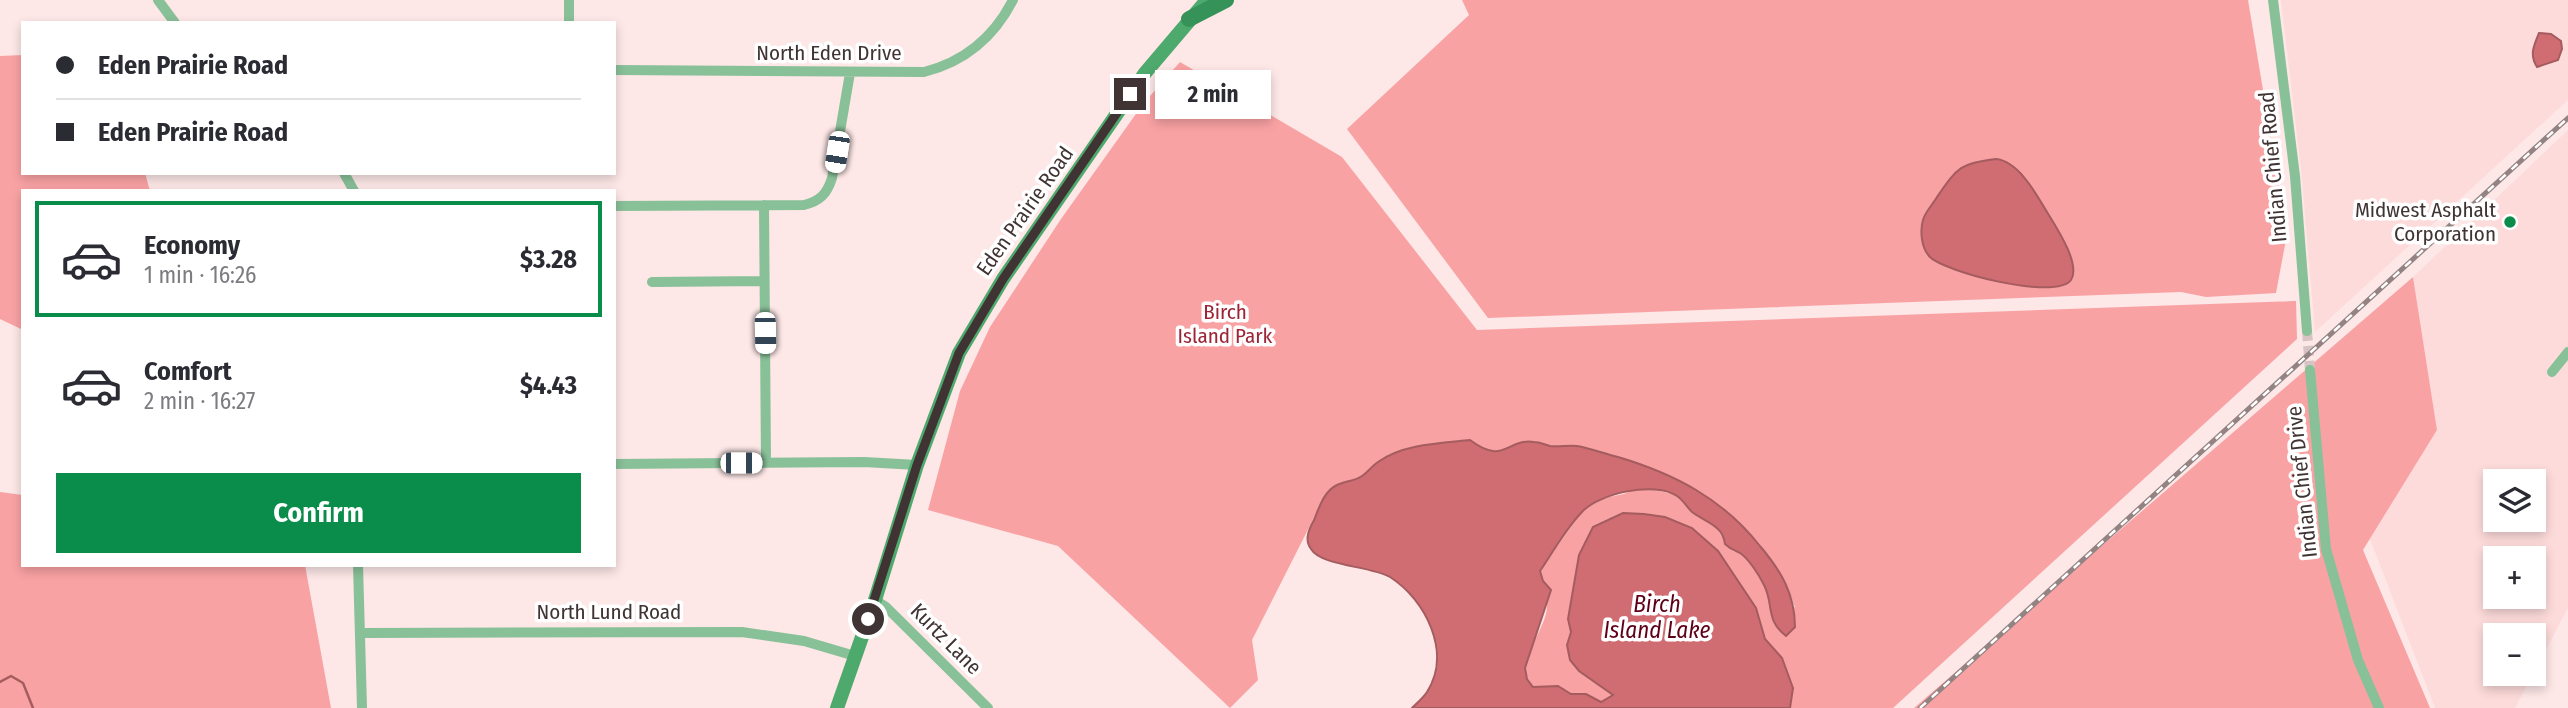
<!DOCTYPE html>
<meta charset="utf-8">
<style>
:root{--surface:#fff;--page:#f7f7f7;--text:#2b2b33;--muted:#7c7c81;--line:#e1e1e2;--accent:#0a8d4b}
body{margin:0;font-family:"Fira Sans Condensed",sans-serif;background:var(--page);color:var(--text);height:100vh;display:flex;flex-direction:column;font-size:26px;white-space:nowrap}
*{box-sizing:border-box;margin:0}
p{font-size:23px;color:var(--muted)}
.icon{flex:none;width:38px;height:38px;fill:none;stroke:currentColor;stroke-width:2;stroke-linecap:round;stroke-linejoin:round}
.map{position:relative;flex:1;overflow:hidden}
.details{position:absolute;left:21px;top:189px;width:595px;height:378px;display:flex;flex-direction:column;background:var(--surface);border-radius:0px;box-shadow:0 4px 10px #0003}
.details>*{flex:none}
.top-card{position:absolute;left:21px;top:21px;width:595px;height:154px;border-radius:0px;box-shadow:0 4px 10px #0003;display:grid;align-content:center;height:154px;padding:0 35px;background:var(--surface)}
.tools{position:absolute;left:2483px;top:469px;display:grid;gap:14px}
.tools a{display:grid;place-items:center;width:63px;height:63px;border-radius:0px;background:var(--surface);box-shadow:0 4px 10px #0003;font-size:35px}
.end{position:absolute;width:32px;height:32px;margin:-16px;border:9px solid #403333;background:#fff;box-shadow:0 0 0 4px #fff}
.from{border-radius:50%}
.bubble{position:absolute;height:49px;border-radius:0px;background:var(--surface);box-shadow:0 4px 10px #0003;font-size:23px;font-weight:700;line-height:49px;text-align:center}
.car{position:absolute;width:21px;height:42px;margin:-21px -10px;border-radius:9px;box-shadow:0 0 5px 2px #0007;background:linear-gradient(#fff 24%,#345 0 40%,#fff 0 76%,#345 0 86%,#fff 0)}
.top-card b{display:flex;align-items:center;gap:24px;height:66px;font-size:26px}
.top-card b+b{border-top:2px solid var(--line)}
.top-card i{width:18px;height:18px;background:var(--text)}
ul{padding:12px 0 0;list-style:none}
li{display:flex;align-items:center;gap:21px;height:116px;margin:0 14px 10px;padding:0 21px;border:4px solid transparent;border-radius:0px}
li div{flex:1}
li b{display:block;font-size:26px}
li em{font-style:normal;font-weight:700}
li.selected{border-color:var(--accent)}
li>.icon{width:63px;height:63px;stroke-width:1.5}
.cta{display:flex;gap:14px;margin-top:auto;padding:14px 35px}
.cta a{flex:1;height:80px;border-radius:0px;background:var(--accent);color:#fff;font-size:28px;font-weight:700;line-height:80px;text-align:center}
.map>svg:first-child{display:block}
.built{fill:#fedbdb;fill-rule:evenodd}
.green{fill:#f9a2a4}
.water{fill:#cf6d72;stroke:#a45c5f;stroke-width:2}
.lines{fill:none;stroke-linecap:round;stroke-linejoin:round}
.stream{stroke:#a45c5f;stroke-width:2.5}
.street-tunnel{stroke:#d7c3c3;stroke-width:10;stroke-dasharray:10 5;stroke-linecap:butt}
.street{stroke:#88c098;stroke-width:10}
.secondary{stroke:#4ea96d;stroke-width:14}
.primary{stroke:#359258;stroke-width:16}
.rail-casing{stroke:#948383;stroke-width:5}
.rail{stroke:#fff;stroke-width:2.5;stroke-dasharray:8;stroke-linecap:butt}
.route{stroke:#403333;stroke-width:9}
.poi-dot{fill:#0a8d4b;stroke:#fff;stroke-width:2.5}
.labels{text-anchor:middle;stroke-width:7;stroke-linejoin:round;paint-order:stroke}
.street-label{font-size:21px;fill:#403333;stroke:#fff}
.poi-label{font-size:21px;fill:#403333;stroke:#fff;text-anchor:end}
.park-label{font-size:21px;fill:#9b2536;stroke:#fff}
.water-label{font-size:23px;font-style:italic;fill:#5f0016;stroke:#fff}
</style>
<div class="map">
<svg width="2568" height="708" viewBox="0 0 2568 708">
<rect width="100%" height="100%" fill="#fde7e7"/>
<path class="built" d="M2281 0H2568V100L2315 332 2302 179Z
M2568 130V608L2534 672V635H2496V674H2533L2515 708H2435L2370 539 2437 430 2413 277ZM2496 481H2534V520H2496ZM2496 558H2534V597H2496Z"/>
<path class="green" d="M1462 0H2248L2287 234 2276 293 2206 297 2181 292 1488 318 1347 129 1469 15Z
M23 55V173H145L150 191H23V330L0 319V56Z
M1180 62 1342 157 1477 330 2296 301 2297 339 1893 708H1790L1793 688 1782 658 1765 639 1756 608 1718 551 1593 527 1579 555 1568 619 1571 632 1567 645 1570 660 1579 671 1614 695 1601 702 1586 694H1571L1558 686 1533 687C1511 660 1548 632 1547 604 1547 593 1543 581 1540 571L1582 511 1604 498 1624 494 1634 489H1652L1676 495 1693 513 1710 520 1733 551 1741 553 1752 565 1766 587 1772 619 1795 607C1766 528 1702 483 1623 459 1609 455 1592 448 1577 446 1568 445 1559 447 1550 446 1545 445 1540 442 1535 442 1507 437 1505 466 1470 440L1380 460 1360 478 1336 485 1326 494 1252 640 1258 680 1230 708 1058 546 928 510 960 391 990 327 1061 219 1143 104Z
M2413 277 2437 430 2363 550 2430 708H1914Z
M0 492 23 495V565H305L331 708H0Z"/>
<path class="water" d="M2539 33 2551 34 2561 41 2562 49 2558 60 2537 67C2529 55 2534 45 2539 33Z
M1996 159C2017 161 2034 190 2044 207 2052 221 2082 263 2071 280 2056 301 1943 272 1929 256 1921 247 1920 230 1923 220 1925 212 1933 204 1937 197 1957 168 1960 163 1996 159Z
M1470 440C1505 466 1506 438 1534 442 1540 442 1545 445 1550 446 1559 447 1568 445 1577 446 1590 448 1605 454 1618 457 1675 474 1723 499 1760 546 1781 571 1795 594 1795 627L1786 636C1765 620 1774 604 1764 585 1759 575 1749 559 1740 553 1734 550 1730 549 1725 544 1723 525 1705 522 1692 512 1687 507 1683 500 1677 496 1655 481 1598 493 1581 513 1565 530 1553 552 1540 571L1543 581 1551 590 1525 668 1527 679 1533 687 1558 686 1571 694H1586L1601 702 1613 695 1579 671 1570 660 1567 645 1571 632 1568 619 1579 555 1593 527 1623 513 1644 514 1665 517 1692 528 1718 551 1756 608 1765 639 1782 658 1793 688 1790 708H1412C1417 703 1423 698 1427 692 1452 653 1426 600 1390 577 1371 566 1321 566 1311 549 1304 540 1309 529 1314 520 1319 508 1324 491 1337 485 1345 481 1355 481 1362 476 1368 472 1372 466 1378 462 1402 444 1441 443 1470 440Z"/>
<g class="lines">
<path class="stream" d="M0 682 11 676 23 683 33 708"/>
<path class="street-tunnel" d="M2307 331 2310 370"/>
<path class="street" d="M158 0 175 23
M2273 0 2295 176 2307 331
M569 23V0
M614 70 924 72C964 62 994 37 1013 0
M344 173 354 191
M764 205 766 463
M614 206 804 205C820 201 827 194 832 178L850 73
M652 282 764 281
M2310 370 2326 549 2358 660 2379 708
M2552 372 2568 352
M614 464 864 462 917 465
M358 565 362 708
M875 600 886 607 988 708
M361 633 742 632 804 641 855 656"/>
<path class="secondary" d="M837 708 875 600 917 465 959 353 1003 279 1145 73 1207 0"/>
<path class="primary" d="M1189 19 1226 0"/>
<g class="rail-casing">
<path id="rail" d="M1920 708 2568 118"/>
</g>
<use href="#rail" class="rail"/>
</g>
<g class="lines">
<path class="route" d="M868 619 917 465 959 353 1003 279 1130 94"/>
</g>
<circle class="poi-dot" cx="2510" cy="222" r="7"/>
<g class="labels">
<g class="street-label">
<text x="829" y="60">North Eden Drive</text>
<text transform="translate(2273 167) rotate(-95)" y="7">Indian Chief Road</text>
<text transform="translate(1025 211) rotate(-55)" y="7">Eden Prairie Road</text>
<text transform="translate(2302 482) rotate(-96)" y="7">Indian Chief Drive</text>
<text x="609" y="619">North Lund Road</text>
<text transform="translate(946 639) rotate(45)" y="7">Kurtz Lane</text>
</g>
<g class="poi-label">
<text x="2496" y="217">Midwest Asphalt<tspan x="2496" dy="24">Corporation</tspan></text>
</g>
<g class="park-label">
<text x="1225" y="319">Birch<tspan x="1225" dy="24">Island Park</tspan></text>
</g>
<g class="water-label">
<text x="1657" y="612">Birch<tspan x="1657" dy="26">Island Lake</tspan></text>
</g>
</g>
</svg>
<div class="tools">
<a><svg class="icon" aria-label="layers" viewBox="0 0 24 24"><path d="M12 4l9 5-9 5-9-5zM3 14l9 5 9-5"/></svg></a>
<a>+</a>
<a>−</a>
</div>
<i class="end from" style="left:868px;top:619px"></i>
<i class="end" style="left:1130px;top:94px"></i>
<div class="bubble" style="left:1155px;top:70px;width:116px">2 min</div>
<i class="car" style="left:837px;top:152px;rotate:189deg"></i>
<i class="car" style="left:765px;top:333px;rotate:179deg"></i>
<i class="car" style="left:741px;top:463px;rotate:90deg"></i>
<div class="top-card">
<b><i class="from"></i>Eden Prairie Road</b>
<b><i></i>Eden Prairie Road</b>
</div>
<section class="details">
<ul>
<li class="selected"><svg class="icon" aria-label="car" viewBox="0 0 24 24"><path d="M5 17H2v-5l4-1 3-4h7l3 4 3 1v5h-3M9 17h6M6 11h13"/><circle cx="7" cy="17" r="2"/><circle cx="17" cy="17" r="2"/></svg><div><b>Economy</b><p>1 min · 16:26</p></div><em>$3.28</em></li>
<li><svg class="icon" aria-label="car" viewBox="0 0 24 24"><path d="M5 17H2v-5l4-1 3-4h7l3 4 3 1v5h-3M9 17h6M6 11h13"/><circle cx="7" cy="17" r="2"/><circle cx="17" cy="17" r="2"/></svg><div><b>Comfort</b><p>2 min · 16:27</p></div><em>$4.43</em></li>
</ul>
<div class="cta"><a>Confirm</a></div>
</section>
</div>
